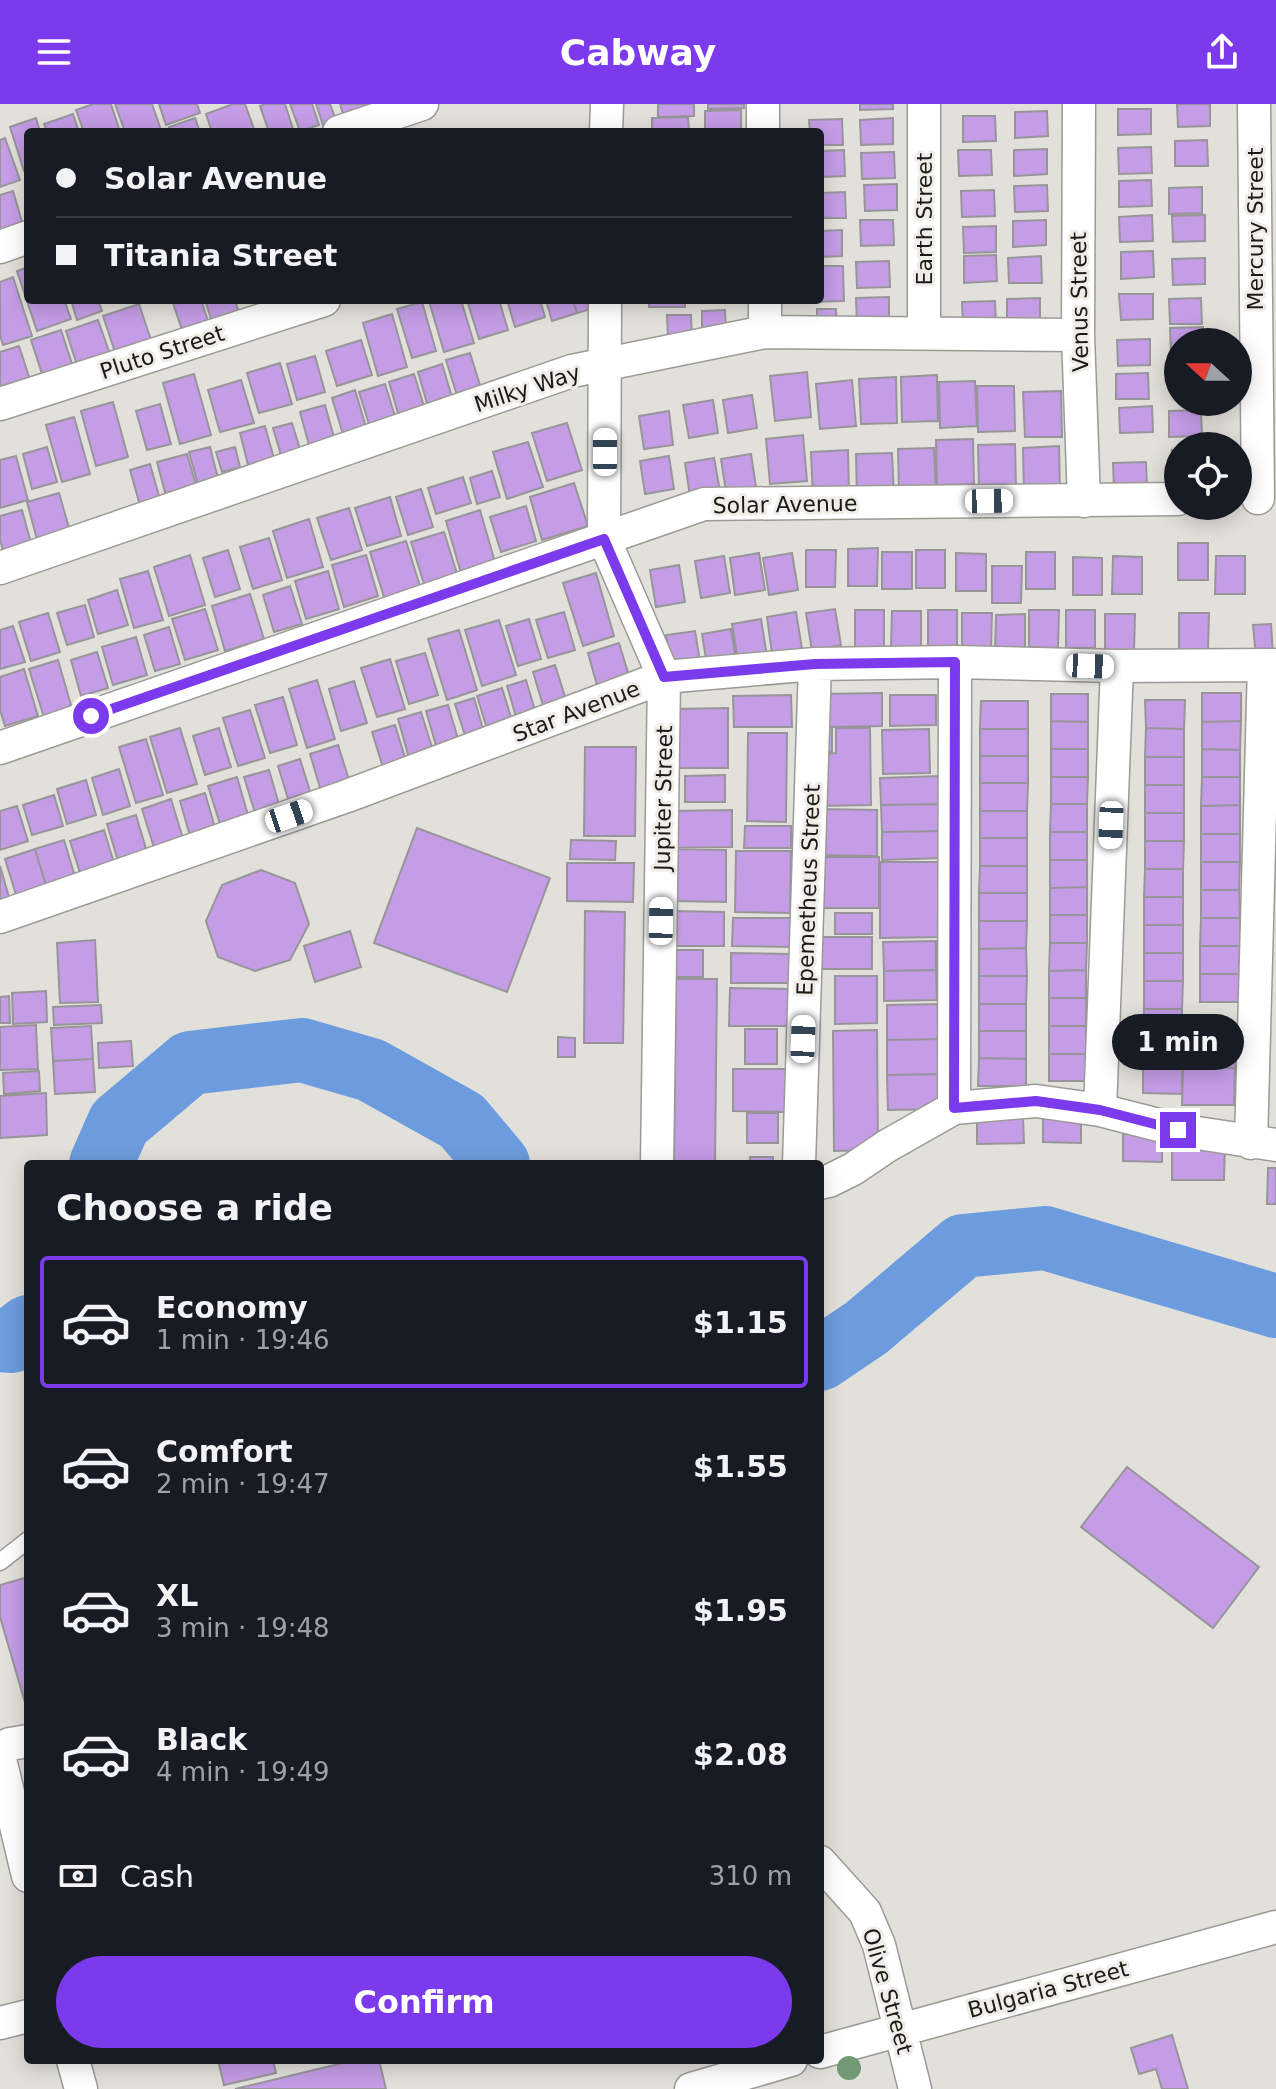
<!DOCTYPE html>
<meta charset="utf-8">
<style>
:root{--surface:#171b24;--page:#242831;--text:#f1f3f6;--muted:#9ea1a6;--line:#363941;--accent:#7c3aed}
body{margin:0;font-family:"DejaVu Sans",sans-serif;background:var(--page);color:var(--text);height:100vh;display:flex;flex-direction:column;font-size:30px;white-space:nowrap}
*{box-sizing:border-box;margin:0}
p{font-size:26px;color:var(--muted)}
.icon{flex:none;width:44px;height:44px;fill:none;stroke:currentColor;stroke-width:2;stroke-linecap:round;stroke-linejoin:round}
.map{position:relative;flex:1;overflow:hidden}
.sheet{position:absolute;left:24px;top:1056px;width:800px;height:904px;display:flex;flex-direction:column;background:var(--surface);border-radius:8px;box-shadow:0 4px 20px #0003}
.sheet>*{flex:none}
.hud{position:absolute;left:24px;top:24px;width:800px;height:176px;border-radius:8px;box-shadow:0 4px 20px #0003;display:grid;align-content:center;height:176px;padding:0 32px;background:var(--surface)}
.needle{width:52px;rotate:291deg}
.controls{position:absolute;left:1164px;top:224px;display:grid;gap:16px}
.controls a{display:grid;place-items:center;width:88px;height:88px;border-radius:50%;background:var(--surface);box-shadow:0 4px 20px #0003;font-size:40px}
.end{position:absolute;width:36px;height:36px;margin:-18px;border:10px solid #7c3aed;background:#fff;box-shadow:0 0 0 4px #fff}
.from{border-radius:50%}
.bubble{position:absolute;height:56px;border-radius:28px;background:var(--surface);box-shadow:0 4px 20px #0003;font-size:26px;font-weight:600;line-height:56px;text-align:center}
.car{position:absolute;width:24px;height:48px;margin:-24px -12px;border-radius:10px;box-shadow:0 0 6px 2px #0007;background:linear-gradient(#fff 24%,#345 0 40%,#fff 0 76%,#345 0 86%,#fff 0)}
.hud b{display:flex;align-items:center;gap:28px;height:76px;font-size:30px}
.hud b+b{border-top:2px solid var(--line)}
.hud i{width:20px;height:20px;background:var(--text)}
ul{padding:0;list-style:none}
li{display:flex;align-items:center;gap:24px;height:132px;margin:0 16px 12px;padding:0 16px;border:4px solid transparent;border-radius:8px}
li div{flex:1}
li b{display:block;font-size:30px}
li em{font-style:normal;font-weight:600}
li.active{border-color:var(--accent)}
li>.icon{width:72px;height:72px;stroke-width:1.5}
h2{padding:0 32px;font-size:36px;line-height:96px}
.pay{display:flex;align-items:center;gap:20px;height:88px;padding:0 32px;font-size:30px}
.pay p{margin-inline-start:auto}
.button{display:flex;gap:16px;margin-top:auto;padding:16px 32px}
.button a{flex:1;height:92px;border-radius:48px;background:var(--accent);color:#fff;font-size:32px;font-weight:600;line-height:92px;text-align:center}
header{display:flex;justify-content:space-between;align-items:center;height:104px;padding:0 32px;background:var(--accent);color:#fff;font-size:36px;font-weight:600}
.map>svg:first-child{display:block}
.lines{fill:none;stroke-linecap:round;stroke-linejoin:round}
.river{stroke:#6c9cde;stroke-width:64}
.building{fill:#c49de6;stroke:#979599;stroke-width:2}
.service-casing{stroke:#9c9a95;stroke-width:19}
.minor-casing{stroke:#9c9a95;stroke-width:35}
.service{stroke:#fff;stroke-width:16}
.minor{stroke:#fff;stroke-width:32}
.tree{fill:#739876}
.route{stroke:#7c3aed;stroke-width:10}
.labels{text-anchor:middle;stroke-width:6;stroke-linejoin:round;paint-order:stroke}
.street-label{font-size:22px;fill:#1b1a18;stroke:#f0ede8}
</style>
<header><svg class="icon" aria-label="menu" viewBox="0 0 24 24"><path d="M4 6h16M4 12h16M4 18h16"/></svg>Cabway<svg class="icon" aria-label="share" viewBox="0 0 24 24"><path d="M12 15V3M7 8l5-5 5 5M5 13v7h14v-7"/></svg></header>
<div class="map">
<svg width="1276" height="1985" viewBox="0 0 1276 1985">
<rect width="100%" height="100%" fill="#e2e0db"/>
<g class="lines">
<path class="river" d="M101 1060 119 1019 190 959 302 946 371 966 462 1017 498 1060
M0 1236 11 1237 28 1223
M820 1255 866 1224 963 1142 1045 1134 1276 1202"/>
</g>
<path class="building" d="M93 0H111L120 28H84L76 6Z
M115 0H152L161 26 155 28H125Z
M159 0H197L200 9 166 21Z
M233 0H245L255 28H212L206 10Z
M265 0H285L294 28H269L260 2Z
M290 0H312L319 21 300 27Z
M316 0H330L338 22 325 27Z
M340 0H366L368 7 345 16Z
M658 0H694V12L658 13Z
M708 0H744V4L708 5Z
M860 0H893V5L860 6Z
M1177 0H1210V22L1178 23Z
M1118 5H1151V30L1118 31Z
M741 6V28H705V7Z
M1047 7 1048 32 1015 34V8Z
M73 10 79 28H47L44 20Z
M963 12H995L996 37 963 38Z
M688 13 689 28H652V14Z
M36 14 40 28H28V66L24 67 10 23Z
M195 14 200 28H171L169 23Z
M893 14V40L861 41 860 16Z
M842 15 843 41H820V28H810L809 16Z
M5 34 20 76 0 83V36Z
M1207 36 1208 62H1175V37Z
M1151 43 1152 69 1119 70 1118 44Z
M1047 45V70L1014 72V46Z
M844 46 845 72 820 73V47Z
M958 46H991L992 71 959 72Z
M894 48 895 74 862 75 861 49Z
M1151 76 1152 102 1119 103V77Z
M897 80V106L865 107 864 81Z
M1047 81 1048 107 1015 108 1014 82Z
M1202 83V109L1169 110V84Z
M994 86 995 112 962 113 961 87Z
M13 87 23 121 0 128V91Z
M845 88 846 114H820V89Z
M1152 111 1153 137 1120 138 1119 113Z
M1205 111V137L1173 138 1172 112Z
M860 116H893L894 141 861 142Z
M1046 116V141L1013 143V117Z
M996 122V148L964 149 963 123Z
M842 126V152L820 153V127Z
M1153 147 1154 173 1121 175V148Z
M996 151 997 177 964 179V152Z
M1041 152 1042 179H1009L1008 154Z
M1205 154V180L1173 181 1172 155Z
M889 157 890 183 857 184 856 158Z
M820 162H843L844 197 808 198V196H820Z
M28 163V196H64L71 215 37 227 17 167Z
M13 173 32 232 3 241 0 231V178Z
M1119 190H1153V215L1121 216Z
M889 193V219L857 220 856 194Z
M1040 194V220L1007 221V195Z
M1201 194 1202 220H1170L1169 195Z
M71 196H98L102 207 77 216Z
M172 196H201L210 223 184 232Z
M205 196H235L241 215 214 224Z
M433 196H461L474 239 444 248 429 197Z
M467 196H499L508 226 479 235Z
M507 196H540L545 213 515 223Z
M546 196H573L577 209 552 217Z
M573 196H599L601 202 577 209Z
M649 196H685V203H649Z
M995 197 996 222 963 224 962 198Z
M422 198 436 247 412 254 397 205Z
M139 200 152 239 116 251 103 212Z
M817 205H836L837 223 817 224Z
M725 206 726 229 702 230V207Z
M392 210 407 263 378 272 363 219Z
M667 211H691L692 234H668Z
M98 216 111 253 78 264 66 227Z
M1203 223V238H1178V250H1171L1170 224Z
M61 226 76 272 46 282 31 236Z
M1150 235V261L1118 262 1117 236Z
M361 236 372 271 337 282 326 247Z
M19 242 31 279 0 290V248Z
M470 249 484 294 460 301 446 256Z
M315 252 325 288 297 296 287 260Z
M280 259 292 300 259 309 247 269Z
M442 260 455 303 430 310 418 268Z
M1173 267H1178V293H1174Z
M807 268 811 313 775 317 770 272Z
M1148 269 1149 295H1116V270Z
M194 270 211 331 180 340 163 279Z
M414 270 427 312 401 320 389 278Z
M937 271 938 317 902 318 901 273Z
M896 273 897 319 861 320 859 275Z
M241 276 254 319 220 328 208 286Z
M852 276 856 322 820 325 816 280Z
M975 277 977 322 940 324 939 278Z
M385 280 398 322 372 330 359 288Z
M977 282H1014L1015 327 978 328Z
M355 286 369 333 346 340 332 294Z
M1061 287 1062 333H1025L1023 288Z
M752 291 757 324 728 329 723 296Z
M713 296 718 329 689 334 683 301Z
M113 298 128 353 96 362 81 307Z
M160 300 171 340 147 346 136 307Z
M325 301 337 344 312 352 300 308Z
M1152 302 1153 328 1120 329 1119 304Z
M1201 306 1202 332 1169 333V307Z
M669 307 673 341 644 345 639 312Z
M74 313 90 370 62 378 46 321Z
M292 319 300 345 281 351 273 324Z
M567 319 582 366 547 377 532 329Z
M265 322 276 362 250 369 240 329Z
M803 331 807 377 770 380 766 335Z
M973 335 974 380 937 381 936 336Z
M528 338 543 383 507 395 493 348Z
M1015 340 1016 385 979 387 978 341Z
M1059 342 1060 388 1024 389 1023 344Z
M47 343 57 378 32 385 23 350Z
M210 343 219 378 199 384 189 348Z
M235 343 240 363 222 368 216 348Z
M934 344 936 389 899 390 898 345Z
M848 346 849 392 813 393 811 348Z
M1172 346H1178V371H1173Z
M892 349 894 394 857 395 856 350Z
M187 350 198 388 167 396 157 358Z
M751 350 756 383 726 388 721 355Z
M16 352 28 396 0 404V356Z
M669 352 674 385 645 390 640 357Z
M714 354 720 387 690 392 685 359Z
M1146 358 1147 384 1114 385 1113 359Z
M150 360 161 399 141 405 130 366Z
M492 367 500 393 477 400 470 374Z
M463 373 471 399 436 410 428 384Z
M574 379 588 422 542 436 530 393Z
M421 385 433 423 408 431 396 393Z
M59 389 72 434 39 443 27 398Z
M390 393 401 432 367 442 355 404Z
M526 402 536 437 501 448 490 413Z
M349 404 362 446 331 456 317 414Z
M22 406 32 443 4 451 0 435V412Z
M480 406 497 465 463 476 446 417Z
M309 415 323 463 287 474 273 427Z
M444 428 461 482 428 493 411 438Z
M269 434 282 476 253 485 240 443Z
M406 437 424 495 388 506 370 448Z
M1178 439H1208V476H1178Z
M878 444 877 482H848V445Z
M228 446 240 485 215 493 203 454Z
M806 446H836L835 483H806Z
M916 446H945V484H916Z
M882 448H912V485H882Z
M1026 448H1055V485H1026Z
M759 449 765 486 735 491 730 454Z
M792 449 798 486 769 491 763 454Z
M956 449 986 450V487H956Z
M190 451 205 501 169 512 154 463Z
M366 451 378 492 344 503 332 461Z
M724 452 730 489 701 494 695 457Z
M1113 452 1142 453V490H1112Z
M1216 452H1245V490H1215Z
M1073 453 1102 454V491H1073Z
M679 461 685 498 656 503 650 466Z
M992 462H1022L1021 499H992Z
M148 467 163 516 134 524 120 475Z
M328 467 339 505 306 515 295 477Z
M596 469 614 532 583 542 563 479Z
M290 482 302 520 274 528 263 491Z
M117 486 128 521 98 530 88 496Z
M250 490 264 535 225 547 212 502Z
M85 501 94 533 67 541 57 509Z
M205 505 218 546 185 556 172 515Z
M835 505 841 541 812 547 806 509Z
M855 506H884V544L855 543Z
M928 506H957V544H928Z
M1029 506H1059L1058 544 1029 543Z
M1066 506H1095V544H1066Z
M892 507H921V544H891Z
M564 508 575 546 548 554 536 516Z
M796 508 802 545 772 550 767 513Z
M48 509 60 548 31 557 19 518Z
M962 509H992L991 546H962Z
M1179 509H1209L1208 546H1179Z
M1025 510V548L995 547 996 511Z
M1105 510H1135L1134 547 1105 548Z
M529 515 541 555 518 562 506 522Z
M761 515 767 552 738 557 732 520Z
M499 516 516 571 482 582 465 526Z
M1271 520 1273 551 1256 552 1253 521Z
M13 522 25 558 0 565V526Z
M169 523 180 560 155 567 144 531Z
M731 525 737 562 708 567 702 530Z
M459 526 477 586 447 596 428 535Z
M695 527 701 564 672 568 666 531Z
M136 533 147 571 113 581 102 543Z
M619 539 632 582 600 592 588 549Z
M97 548 108 584 81 592 71 556Z
M425 549 438 591 409 600 396 557Z
M390 555 405 605 377 613 361 564Z
M58 556 75 615 47 623 29 565Z
M555 561 568 602 545 608 533 568Z
M24 565 38 612 5 622 0 606V573Z
M317 576 335 635 307 644 289 585Z
M526 576 539 620 520 626 507 582Z
M354 577 367 619 341 627 329 585Z
M502 584 513 620 488 628 477 592Z
M882 589V622L832 623V648H819V590Z
M1202 589H1241V617L1202 618Z
M1051 590H1088V618L1051 617Z
M791 591 792 623H734L733 592Z
M890 591H936V621L890 622Z
M283 593 297 641 270 649 255 601Z
M474 594 485 632 467 638 455 600Z
M1145 596H1185L1184 625 1146 624Z
M981 597H1028V625H980Z
M448 601 461 645 439 652 426 607Z
M728 604V664H674L673 605Z
M250 606 265 654 238 662 223 614Z
M421 608 435 653 411 661 398 615Z
M1051 617 1088 618V645H1051Z
M1241 617 1240 646 1202 645V618Z
M395 621 408 663 385 670 372 628Z
M180 624 197 680 167 689 150 633Z
M219 624 231 663 205 671 193 632Z
M836 624H870L871 701 821 702V650L836 649Z
M1146 624 1184 625V653H1145Z
M929 625 930 669 883 670 882 626Z
M980 625H1028V652H980Z
M748 629H787L786 718 747 717Z
M146 635 163 691 136 699 119 643Z
M338 641 350 679 321 687 310 650Z
M585 643H636L635 732H584Z
M1051 645H1088V673H1051Z
M1202 645 1240 646V673H1202Z
M980 652H1028V679H980Z
M1145 653H1184V681H1145Z
M300 655 314 700 292 708 278 662Z
M119 665 130 702 103 711 92 674Z
M269 666 280 704 256 712 244 673Z
M725 671V698H685V672Z
M941 672V700L881 701 880 674Z
M237 673 248 711 220 720 208 682Z
M1051 673H1088L1087 700H1051Z
M1202 673H1240V701L1201 702Z
M86 676 96 711 67 720 57 685Z
M980 679H1028L1027 707H980Z
M1145 681H1184V709H1145Z
M205 689 216 727 191 735 180 697Z
M54 691 63 722 32 731 23 701Z
M171 695 184 738 155 747 142 705Z
M941 700 942 727 882 728 881 701Z
M1051 700H1087V728H1050Z
M1240 701V730H1201V702Z
M17 702 28 737 0 746V707Z
M820 705 877 706V752L818 751Z
M732 706V743L667 744V707Z
M980 707H1027V734H980Z
M1145 709H1184V737H1145Z
M136 711 147 748 118 757 107 720Z
M745 722H791V744H744Z
M417 724 550 774 507 888 374 839Z
M104 726 114 759 80 769 70 737Z
M942 727 943 754 882 756V728Z
M1050 728H1087V756H1050Z
M1201 730H1240V758H1201Z
M980 734H1027V762H980Z
M64 736 76 776 47 785 35 745Z
M571 736 616 737 615 756 570 755Z
M1145 737H1184L1183 765H1145Z
M35 745 47 785 17 794 5 755Z
M671 745 726 746V798L670 797Z
M736 747H791L790 809 735 808Z
M816 753H879V804H816Z
M1050 756H1087V783L1050 784Z
M880 758H942L943 833 880 834Z
M1201 758H1240L1239 786H1201Z
M567 759H634L633 798 567 797Z
M0 762 13 807 0 811Z
M980 762H1027V789H979Z
M1145 765H1183V793H1144Z
M261 766 295 779 309 820 290 856 255 867 218 853 206 817 222 781Z
M1087 783V811H1050V784Z
M1201 786H1239L1240 814H1201Z
M979 789H1027V817H979Z
M1144 793H1183V821H1144Z
M585 807 625 808 623 939H584Z
M672 807 724 808V842H672Z
M835 809H872V830H835Z
M1050 811H1087V839H1050Z
M733 814H792L791 843 732 842Z
M1201 814H1240V842H1200Z
M979 817H1027L1026 844 979 845Z
M1144 821H1183V849H1144Z
M350 827 361 863 315 878 304 842Z
M817 833H872V865H817Z
M95 836 98 898 60 899 57 839Z
M936 837V866L884 867 883 838Z
M1050 839H1087L1086 866 1049 867Z
M1200 842H1240L1239 870H1200Z
M1026 844 1027 872H979V845Z
M672 846H703V873H672Z
M731 849 790 850V879H731Z
M1144 849H1183V877H1144Z
M936 866 937 896 884 897V867Z
M1086 866V894H1049V867Z
M1200 870H1239V898H1200Z
M835 872H877V919L835 920Z
M979 872H1027L1026 900H979Z
M676 875H717L715 1060H674Z
M1144 877H1183L1182 905H1144Z
M730 884 792 885 791 922H729Z
M46 887 47 918 13 920 12 889Z
M9 892 10 919H0V893Z
M1049 894H1086V922H1049Z
M942 900 943 935 887 936V901Z
M979 900H1026V927H979Z
M101 901 102 919 54 921 53 903Z
M1144 905H1182V933L1143 934Z
M36 921 38 965 0 966V923Z
M91 922 93 955 53 957 51 924Z
M1049 922H1086V950H1049Z
M745 925H777V960H745Z
M877 926 878 1046 834 1047 833 927Z
M1183 926 1236 927 1235 964 1183 963Z
M979 927H1026V955L979 954Z
M558 933 575 934V953H558Z
M1182 933V962H1143V934Z
M943 935V970L887 971V936Z
M131 937 133 962 99 964 98 939Z
M1049 950H1086V977H1049Z
M979 954 1026 955V982H978Z
M93 955 95 988 55 990 53 957Z
M1143 962H1182V990L1143 989Z
M1183 963 1235 964 1234 1001H1182Z
M733 965H790V1008L733 1007Z
M39 967 40 987 4 990 3 969Z
M943 970V1005L888 1006 887 971Z
M46 989 47 1031 0 1034V992Z
M747 1009H778V1039H747Z
M1043 1011H1081V1039L1043 1038Z
M977 1012 1023 1013 1024 1039 977 1040Z
M1162 1029V1058L1123 1057V1030Z
M1172 1038 1225 1039 1224 1076H1172Z
M750 1053H773V1060H750Z
M1268 1064H1276V1100H1267Z
M1127 1363 1259 1463 1213 1524 1081 1423Z
M28 1473V1601L26 1602 0 1513V1481Z
M1172 1931 1188 1985H1162L1156 1965 1139 1970 1131 1944Z
M218 1956H273L276 1969 224 1981Z
M355 1956H379L386 1985H235Z"/>
<g class="lines">
<g class="service-casing">
<path id="service" d="M0 1458 28 1436"/>
</g>
<g class="minor-casing">
<path id="minor" d="M763 0V28
M924 0V229
M1079 0 1078 231 1084 397
M1254 0 1258 394
M339 28 422 0
M606 28 607 0
M0 143 28 133
M605 196 604 435 664 573 657 1060
M765 196V228
M0 300 324 196
M0 464 572 267 765 228 1078 231
M0 644 704 400 1178 395
M0 813 347 692 664 573 815 560 955 558 1117 562 1276 561
M954 1004 955 558
M1100 1006 1117 562
M1251 1039 1264 561
M799 1060 815 560
M820 1079 829 1077 853 1065 887 1042 954 1004 1036 997 1100 1006 1178 1026 1276 1041
M0 1645 10 1640 28 1637
M0 1655 28 1772
M820 1758 865 1808 879 1841 915 1985
M0 1919 28 1912
M820 1948 1276 1823
M73 1956 81 1985
M691 1985 791 1956"/>
</g>
<use href="#service" class="service"/>
<use href="#minor" class="minor"/>
</g>
<circle class="tree" cx="849" cy="1964" r="12"/>
<g class="lines">
<path class="route" d="M91 612 604 435 664 573 815 560 955 558 954 1004 1036 997 1100 1006 1178 1026"/>
</g>
<g class="labels">
<g class="street-label">
<text transform="translate(924 115) rotate(-90)" y="8">Earth Street</text>
<text transform="translate(1255 125) rotate(-90)" y="8">Mercury Street</text>
<text transform="translate(1079 198) rotate(-91)" y="8">Venus Street</text>
<text transform="translate(162 248) rotate(-18)" y="8">Pluto Street</text>
<text transform="translate(527 284) rotate(-18)" y="8">Milky Way</text>
<text transform="translate(785 400) rotate(-1)" y="8">Solar Avenue</text>
<text transform="translate(576 607) rotate(-21)" y="8">Star Avenue</text>
<text transform="translate(663 694) rotate(-89)" y="8">Jupiter Street</text>
<text transform="translate(808 786) rotate(-88)" y="8">Epemetheus Street</text>
<text transform="translate(1048 1885) rotate(-15)" y="8">Bulgaria Street</text>
<text transform="translate(888 1887) rotate(74)" y="8">Olive Street</text>
</g>
</g>
</svg>
<div class="controls">
<a><svg class="needle" viewBox="-14 -14 28 28"><path d="M0-13l5 13h-10z" fill="#e53935"/><path d="M0 13l5-13h-10z" fill="#9ea1a6"/></svg></a>
<a><svg class="icon" aria-label="locate" viewBox="0 0 24 24"><circle cx="12" cy="12" r="6"/><path d="M12 2v4M12 18v4M2 12h4M18 12h4"/></svg></a>
</div>
<i class="end from" style="left:91px;top:612px"></i>
<i class="end" style="left:1178px;top:1026px"></i>
<div class="bubble" style="left:1112px;top:910px;width:132px">1 min</div>
<i class="car" style="left:605px;top:348px;rotate:0deg"></i>
<i class="car" style="left:989px;top:397px;rotate:89deg"></i>
<i class="car" style="left:1090px;top:562px;rotate:92deg"></i>
<i class="car" style="left:289px;top:712px;rotate:71deg"></i>
<i class="car" style="left:1111px;top:721px;rotate:182deg"></i>
<i class="car" style="left:661px;top:817px;rotate:1deg"></i>
<i class="car" style="left:803px;top:935px;rotate:2deg"></i>
<div class="hud">
<b><i class="from"></i>Solar Avenue</b>
<b><i></i>Titania Street</b>
</div>
<section class="sheet">
<h2>Choose a ride</h2>
<ul>
<li class="active"><svg class="icon" aria-label="car" viewBox="0 0 24 24"><path d="M5 17H2v-5l4-1 3-4h7l3 4 3 1v5h-3M9 17h6M6 11h13"/><circle cx="7" cy="17" r="2"/><circle cx="17" cy="17" r="2"/></svg><div><b>Economy</b><p>1 min · 19:46</p></div><em>$1.15</em></li>
<li><svg class="icon" aria-label="car" viewBox="0 0 24 24"><path d="M5 17H2v-5l4-1 3-4h7l3 4 3 1v5h-3M9 17h6M6 11h13"/><circle cx="7" cy="17" r="2"/><circle cx="17" cy="17" r="2"/></svg><div><b>Comfort</b><p>2 min · 19:47</p></div><em>$1.55</em></li>
<li><svg class="icon" aria-label="car" viewBox="0 0 24 24"><path d="M5 17H2v-5l4-1 3-4h7l3 4 3 1v5h-3M9 17h6M6 11h13"/><circle cx="7" cy="17" r="2"/><circle cx="17" cy="17" r="2"/></svg><div><b>XL</b><p>3 min · 19:48</p></div><em>$1.95</em></li>
<li><svg class="icon" aria-label="car" viewBox="0 0 24 24"><path d="M5 17H2v-5l4-1 3-4h7l3 4 3 1v5h-3M9 17h6M6 11h13"/><circle cx="7" cy="17" r="2"/><circle cx="17" cy="17" r="2"/></svg><div><b>Black</b><p>4 min · 19:49</p></div><em>$2.08</em></li>
</ul>
<div class="pay"><svg class="icon" aria-label="cash" viewBox="0 0 24 24"><path d="M3 7h18v10H3z"/><circle cx="12" cy="12" r="2"/></svg>Cash<p>310 m</p></div>
<div class="button"><a>Confirm</a></div>
</section>
</div>
